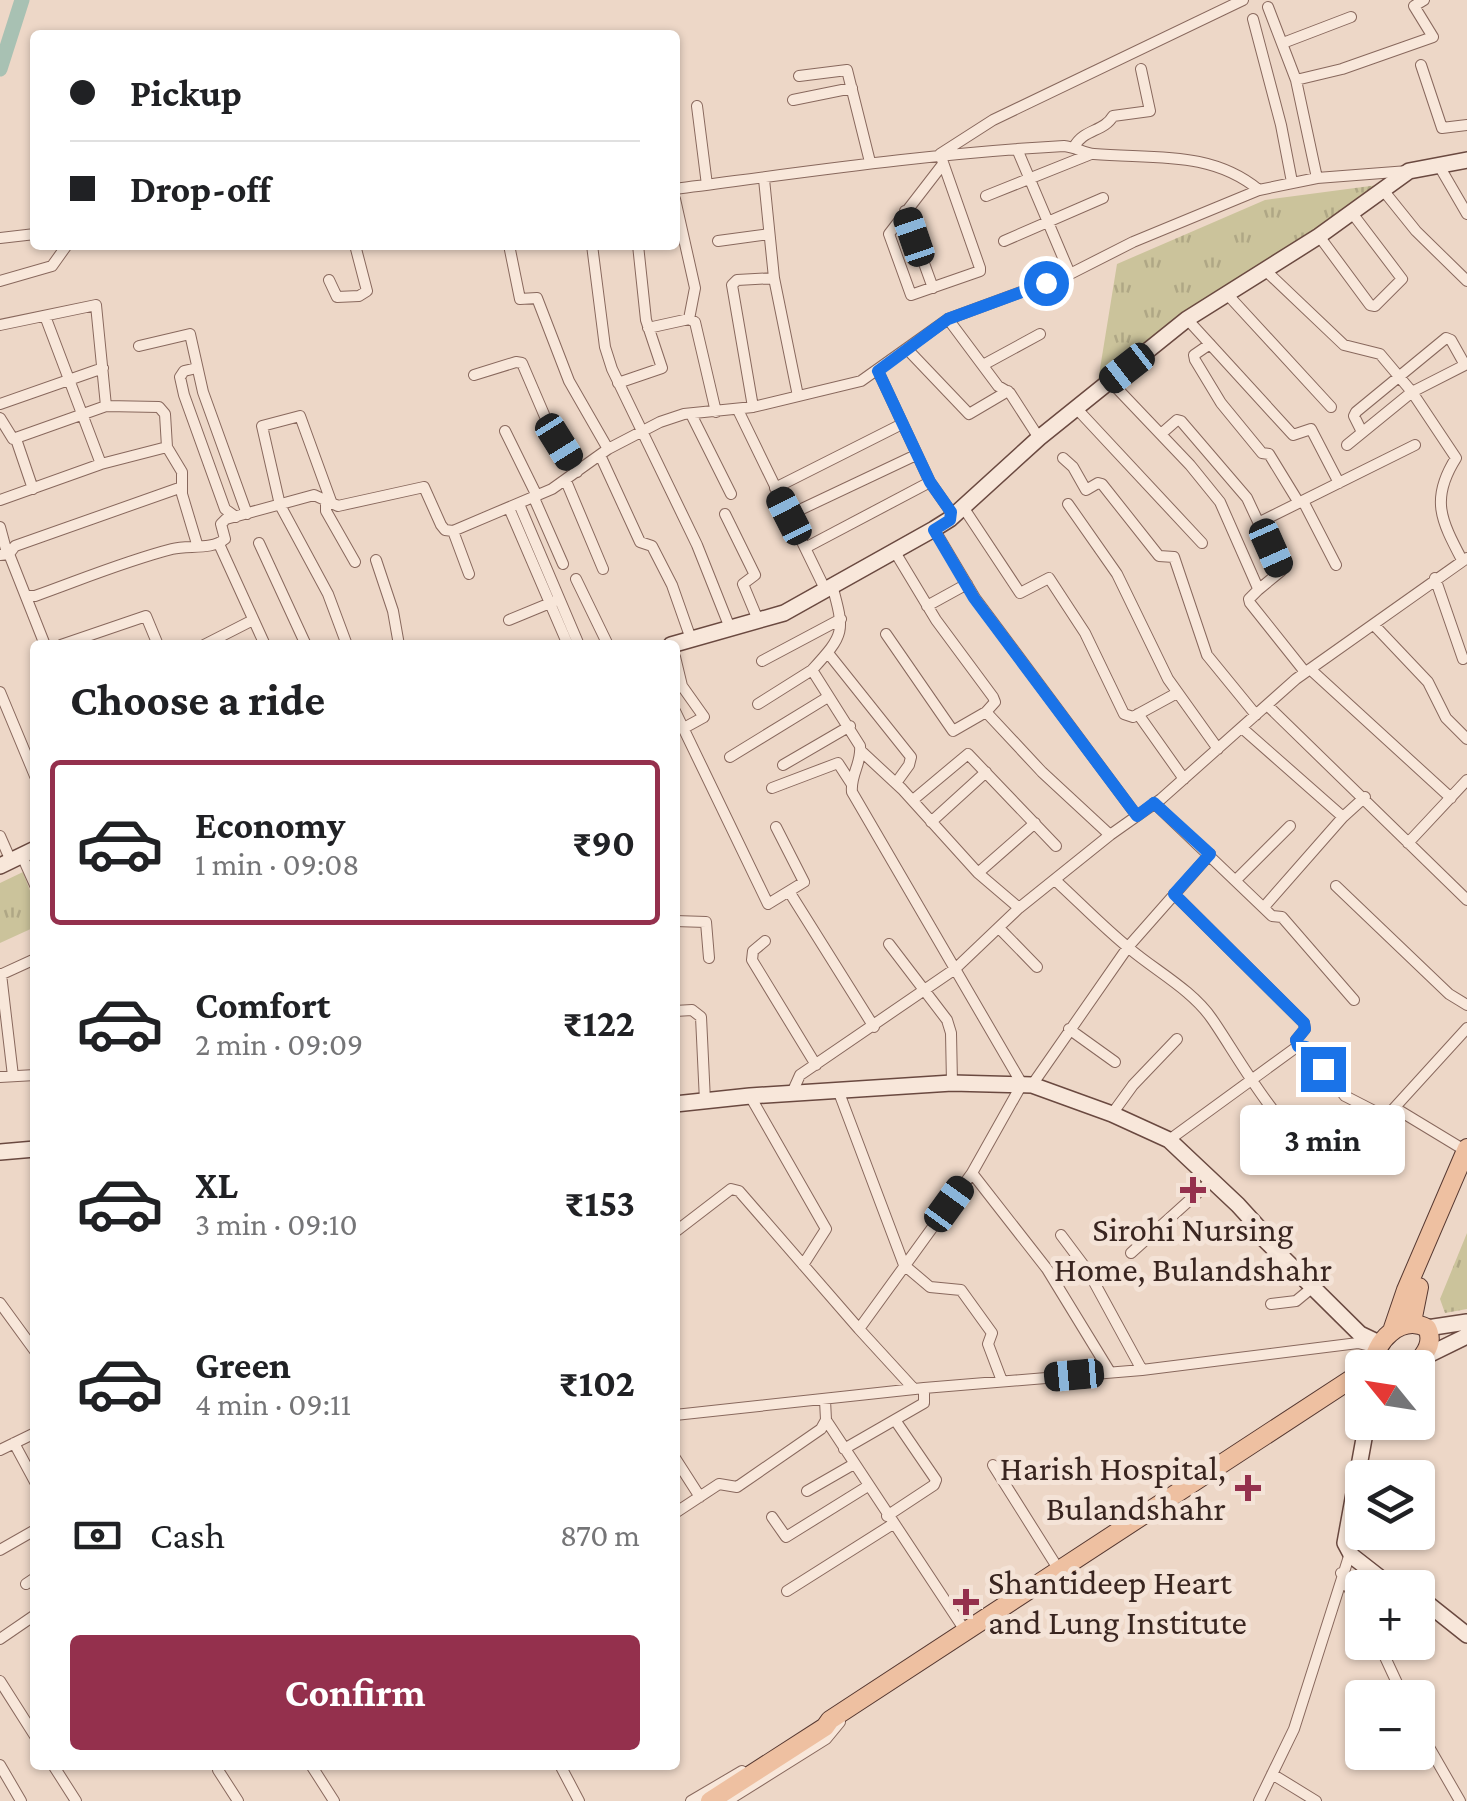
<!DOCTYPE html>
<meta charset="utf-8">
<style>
:root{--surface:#fff;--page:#f6f6f6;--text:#202124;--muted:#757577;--line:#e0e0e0;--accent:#94304d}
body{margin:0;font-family:"Crimson Pro",serif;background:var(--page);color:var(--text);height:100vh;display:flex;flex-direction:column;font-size:38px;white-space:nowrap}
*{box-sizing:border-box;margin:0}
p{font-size:32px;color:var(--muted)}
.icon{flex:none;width:55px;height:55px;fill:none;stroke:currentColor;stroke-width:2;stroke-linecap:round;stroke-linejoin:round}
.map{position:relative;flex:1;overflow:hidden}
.details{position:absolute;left:30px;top:640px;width:650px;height:1130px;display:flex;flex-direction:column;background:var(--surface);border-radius:10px;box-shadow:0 2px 8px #0004}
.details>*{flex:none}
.banner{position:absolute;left:30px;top:30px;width:650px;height:220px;border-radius:10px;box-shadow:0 2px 8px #0004;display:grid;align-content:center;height:220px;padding:0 40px;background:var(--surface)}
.needle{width:65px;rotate:300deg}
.fabs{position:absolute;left:1345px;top:1350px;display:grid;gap:20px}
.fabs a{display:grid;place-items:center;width:90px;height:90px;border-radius:10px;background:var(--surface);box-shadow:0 2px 8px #0004;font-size:50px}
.end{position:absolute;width:45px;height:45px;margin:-22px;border:12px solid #1a73e8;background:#fff;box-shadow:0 0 0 5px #fff}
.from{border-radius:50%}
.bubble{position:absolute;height:70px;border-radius:10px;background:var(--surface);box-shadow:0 2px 8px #0004;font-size:32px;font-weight:700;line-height:70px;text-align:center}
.car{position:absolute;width:30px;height:60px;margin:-30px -15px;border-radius:12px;box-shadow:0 0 8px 2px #0007;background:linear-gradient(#222 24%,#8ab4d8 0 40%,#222 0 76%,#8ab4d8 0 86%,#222 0)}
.banner b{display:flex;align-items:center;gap:35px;height:95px;font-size:38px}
.banner b+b{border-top:2px solid var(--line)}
.banner i{width:25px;height:25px;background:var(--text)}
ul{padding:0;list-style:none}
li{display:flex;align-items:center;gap:30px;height:165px;margin:0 20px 15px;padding:0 20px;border:5px solid transparent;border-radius:10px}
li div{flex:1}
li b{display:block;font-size:38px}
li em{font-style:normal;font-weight:700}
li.current{border-color:var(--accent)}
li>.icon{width:90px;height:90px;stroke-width:1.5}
h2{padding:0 40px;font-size:45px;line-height:120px}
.pay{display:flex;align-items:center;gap:25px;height:110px;padding:0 40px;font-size:38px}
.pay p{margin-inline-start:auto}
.cta{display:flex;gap:20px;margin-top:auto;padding:20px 40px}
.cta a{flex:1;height:115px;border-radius:10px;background:var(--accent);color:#fff;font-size:40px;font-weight:700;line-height:115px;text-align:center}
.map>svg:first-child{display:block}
.park{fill:url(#park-tufts)}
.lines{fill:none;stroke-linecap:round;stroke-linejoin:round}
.river{stroke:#a8c1b3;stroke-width:15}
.street-casing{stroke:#88685d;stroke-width:12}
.secondary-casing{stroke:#6a4940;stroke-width:18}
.primary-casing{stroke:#563831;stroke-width:20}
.street{stroke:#f8e7da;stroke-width:10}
.secondary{stroke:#f8e7da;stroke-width:15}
.primary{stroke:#eec0a1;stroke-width:18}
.route{stroke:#1a73e8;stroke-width:12}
.poi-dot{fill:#94304d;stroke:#f4e3d7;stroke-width:4}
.labels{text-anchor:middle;stroke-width:10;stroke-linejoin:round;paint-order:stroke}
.poi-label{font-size:35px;fill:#392520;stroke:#f4e3d7}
</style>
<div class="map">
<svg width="1467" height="1801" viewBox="0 0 1467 1801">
<defs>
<pattern id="park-tufts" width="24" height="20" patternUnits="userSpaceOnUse" patternTransform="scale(2.5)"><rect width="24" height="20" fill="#cbc39b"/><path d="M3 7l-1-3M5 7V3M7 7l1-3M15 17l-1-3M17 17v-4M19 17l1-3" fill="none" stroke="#afa785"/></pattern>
</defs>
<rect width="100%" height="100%" fill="#edd7c7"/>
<path class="park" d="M1393 183 1148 343 1098 381 1117 264 1265 200Z
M23 872 35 904V927L0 943V883Z
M1467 1233V1309L1445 1313 1440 1299Z"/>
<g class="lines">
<path class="river" d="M0 69 22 0"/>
<g class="street-casing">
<path id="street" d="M1268 7 1296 80 1317 178
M1253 19 1281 125 1292 182
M1283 43 1351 17
M1421 65 1442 128 1467 125
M799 76 847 70 870 162
M1296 80 1342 69 1433 37 1414 6 1424 0
M793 100 852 88
M697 106 707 185
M1074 147C1083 129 1104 132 1113 116L1150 111 1141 69
M1017 149 1070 274
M943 164 889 234 911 295 980 271V268L940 154 993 120 1243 0
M1438 164 1467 214
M764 179 774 278 798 396
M675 189C805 172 933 153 1064 146 1075 147 1084 153 1094 154 1152 159 1211 150 1259 190
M1383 190 1416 231 1467 281
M986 196 1091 154
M675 199 695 288 689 319
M905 211 933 288
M1319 236 1370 305 1375 306 1402 279 1352 213
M0 238 35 234
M718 241 769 234
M1004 241 1103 198
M509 245 520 299 537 298 569 381 608 449
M592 245 605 347 612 369 697 545 730 628
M1264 269 1344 345 1380 354 1412 392 1347 445
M329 280 337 297 359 296 367 291 355 245
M0 281 52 266 67 245
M1227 294 1331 407
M45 316 101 464
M948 319 998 386 1010 393 1039 438
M1187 319 1293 435 1311 429 1339 483
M0 325 96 305 106 406 159 407 165 414 167 447
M648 328 689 319 695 322 716 412
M1210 344 1194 355 1195 360 1221 403 1262 453 1269 454 1299 503
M139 346 190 334 203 392 247 514
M908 350 969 414 1008 391
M983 365 1040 334
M197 368 184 371 180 377 184 395 225 509 236 517
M878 371 930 482 951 512 950 518
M474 375 516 362 522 363 549 426 577 472
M1110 381 1190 465 1220 502 1257 586 1258 590 1249 599 1250 603 1305 672
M618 383 662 368 646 320 638 245
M0 404 103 368
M753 407 732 285 737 280 774 278
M1077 409 1202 543
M738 410 825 589
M691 414 731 494
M0 418 13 439 106 406
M505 431 537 496
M1362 432 1354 416 1356 412 1446 338 1451 340 1465 365
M1161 434 1177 420 1181 421 1247 498 1281 571 1258 590
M16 439 33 489
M600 455 640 542 652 546 672 585 691 639
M1063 458 1073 467 1086 490 1098 483 1102 484 1159 556 1174 557 1207 655 1256 715
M566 481 603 569
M775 488 902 424
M534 498 563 564
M0 500 101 464 167 447 182 472V494L197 544
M326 501V511L355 562
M1303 501 1336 565
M332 504 300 416 262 426 280 505 328 594 347 645
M519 504 579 645
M1068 504 1117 574 1168 679 1218 749
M963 507 1020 593 1049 578 1085 633 1124 714 1133 717 1177 693
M509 508 568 645
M725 514 755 575 743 584 758 620
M789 515 916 455
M1260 522 1415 445
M0 527 7 553
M934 529 975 598 1137 816
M453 531 469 574
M259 543 306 645
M219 544 265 645
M805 548 930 482
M895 552 936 620 993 697 995 702 986 712
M9 554 45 645
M0 555 9 554 15 546 182 487
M376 560 393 611 399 645
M1462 560C1441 520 1430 499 1456 458L1412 392 1467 364
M1435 578 1463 659
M576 579 608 645
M832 585C845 632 845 634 812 670L860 746C862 763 850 775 852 792L1022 1084 972 1173 859 1329 914 1389
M27 596H35C80 580 125 561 172 549 189 545 212 550 225 539L221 524 226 519 314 495 338 506 424 487 441 525 445 530 453 531 552 489 608 449 660 422 684 414 753 407 861 381 948 319 1070 274 1133 242 1259 190 1317 178 1408 171
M927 606 967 584
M509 620 555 601
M1374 625 1428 682 1446 718 1467 739
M886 634 953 731 986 712 1042 772 1110 835
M61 645 146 616 158 645
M204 645 253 620
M828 653 911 757 909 765 896 783
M675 657 682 686 704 717 684 728
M762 661 841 619
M1310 669 1451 798
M0 692 35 776
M758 704 812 670
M1267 705 1467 900
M675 711 768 904 804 882 776 827
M1138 714 1184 779
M1242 728 1343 817
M861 751 902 789 978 873 1019 908
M730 757 828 697
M783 765 850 726
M772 788 838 763 851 783
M913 800 968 754 1056 846
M1154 803 1272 916 1282 917 1354 1000
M931 822 986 772
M0 836 11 861
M1408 843 1467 780
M22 856 35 885
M978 873 1035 823
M1236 880 1290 826
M1056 881C1080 903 1104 928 1130 949 1156 971 1192 990 1212 1019 1236 1053 1283 1141 1323 1154
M1336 886 1449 994 1467 1005
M790 893 874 1027
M1174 894 1304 1023 1305 1029 1296 1040 1298 1046
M1264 907 1343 817 1365 797
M675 921 706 922 709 958
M999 928 1037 967
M765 941 753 951 752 960 816 1065
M889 944 947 1020 951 1033 952 1083
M1 974 13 1076
M0 975 35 959
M675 1011 692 1010 701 1017 705 1101
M1069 1029 1115 1062
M0 1077 35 1075
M1032 1085 1128 947 1210 854
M838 1090 904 1265 930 1287 961 1290 992 1333 988 1344 1002 1381
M791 1095 800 1075 955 969 1019 908 1110 835 1161 799 1296 679 1467 558
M750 1096 826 1229 803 1265
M1395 1108 1466 1151
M1112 1114 1133 1085 1177 1039
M1169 1140 1298 1046 1308 1050 1345 1096 1386 1117 1467 1028
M1349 1150 1368 1160 1386 1117
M972 1173 1047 1269 1110 1372
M675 1232 731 1189 739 1191 859 1329
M1061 1235 1088 1271 1142 1370
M1131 1253 1212 1180
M0 1303 35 1351
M1271 1304 1296 1301 1313 1287
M675 1415 924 1388 1142 1370 1358 1343 1378 1348
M826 1420 966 1632
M14 1443 35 1482
M844 1449 924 1403V1388
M0 1450 35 1433
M675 1458 700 1497
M993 1465 1059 1570
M807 1491 854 1464
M675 1513 719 1484 737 1487 821 1429 826 1420 825 1400
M887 1516 934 1485 936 1480 895 1420
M772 1517 786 1537 868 1486
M0 1550 35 1530
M1341 1573 1362 1613
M26 1584 35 1578
M787 1591 893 1524
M0 1639 35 1615
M1378 1642 1404 1698
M0 1681 35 1736
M1418 1728 1460 1801
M0 1765 21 1801
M53 1765 76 1801
M311 1765 334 1801
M560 1765 579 1801
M218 1770 238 1801
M1272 1774 1316 1801
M691 1801 742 1771
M727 1801 826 1739 840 1722
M1259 1801 1294 1729 1351 1550"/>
</g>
<g class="secondary-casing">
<path id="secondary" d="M671 645 784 613 934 529 950 519 1039 438 1187 319 1319 236 1409 171 1467 160
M0 866 35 849
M675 1104 750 1096 952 1083 1032 1085 1112 1114 1169 1140 1238 1205 1258 1227 1261 1236 1360 1334 1381 1344
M0 1152 35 1149
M1427 1328 1467 1322
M1420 1359 1467 1336
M1367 1422 1345 1543 1352 1556 1393 1588
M1418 1596 1467 1635"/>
</g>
<g class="primary-casing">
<path id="primary" d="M1412 1322 1419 1287
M1392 1331 1406 1290 1467 1148
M1373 1368C1373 1341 1402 1314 1427 1328 1435 1344 1423 1358 1410 1368
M710 1801 825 1727 830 1720 1362 1372"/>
</g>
<use href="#street" class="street"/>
<use href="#secondary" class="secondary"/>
<use href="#primary" class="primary"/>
</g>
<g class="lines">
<path class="route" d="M1046 283 948 319 878 371 930 482 951 512 950 520 934 530 974 598 1137 816 1154 803 1210 854 1174 894 1304 1023 1305 1029 1296 1040 1298 1046 1306 1047 1323 1069"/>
</g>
<g class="poi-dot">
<path d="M1188 1175h10v10h10v10h-10v10h-10v-10h-10v-10h10z"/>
<path d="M1243 1473h10v10h10v10h-10v10h-10v-10h-10v-10h10z"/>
<path d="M961 1587h10v10h10v10h-10v10h-10v-10h-10v-10h10z"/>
</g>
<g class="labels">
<g class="poi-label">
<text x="1193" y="1241">Sirohi Nursing<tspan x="1193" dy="40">Home, Bulandshahr</tspan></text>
<text x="1226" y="1480" text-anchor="end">Harish Hospital,<tspan x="1226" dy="40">Bulandshahr</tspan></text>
<text x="988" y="1594" text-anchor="start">Shantideep Heart<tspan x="988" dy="40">and Lung Institute</tspan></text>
</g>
</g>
</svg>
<div class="fabs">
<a><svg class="needle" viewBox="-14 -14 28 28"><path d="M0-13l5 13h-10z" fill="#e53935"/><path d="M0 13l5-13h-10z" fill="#757577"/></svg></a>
<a><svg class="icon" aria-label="layers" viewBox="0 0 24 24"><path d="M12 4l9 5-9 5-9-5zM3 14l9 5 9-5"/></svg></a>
<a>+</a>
<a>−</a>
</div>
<i class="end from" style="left:1046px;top:283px"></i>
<i class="end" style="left:1323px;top:1069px"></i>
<div class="bubble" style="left:1240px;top:1105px;width:165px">3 min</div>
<i class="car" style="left:914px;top:237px;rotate:341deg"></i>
<i class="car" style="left:1127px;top:368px;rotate:232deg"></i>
<i class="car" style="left:559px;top:442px;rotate:148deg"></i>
<i class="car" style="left:789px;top:516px;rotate:333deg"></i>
<i class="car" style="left:1271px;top:548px;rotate:156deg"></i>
<i class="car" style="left:949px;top:1204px;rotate:36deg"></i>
<i class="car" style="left:1074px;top:1375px;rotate:265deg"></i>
<div class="banner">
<b><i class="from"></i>Pickup</b>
<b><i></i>Drop-off</b>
</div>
<section class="details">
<h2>Choose a ride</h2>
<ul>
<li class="current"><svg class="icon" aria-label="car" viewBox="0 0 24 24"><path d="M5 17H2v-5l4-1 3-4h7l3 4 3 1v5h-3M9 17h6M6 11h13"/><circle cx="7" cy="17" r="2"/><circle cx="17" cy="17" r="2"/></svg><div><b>Economy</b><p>1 min · 09:08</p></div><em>₹90</em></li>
<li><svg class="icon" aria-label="car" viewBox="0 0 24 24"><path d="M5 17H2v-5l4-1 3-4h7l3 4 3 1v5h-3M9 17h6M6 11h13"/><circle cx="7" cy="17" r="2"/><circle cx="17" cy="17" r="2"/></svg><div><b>Comfort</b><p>2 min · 09:09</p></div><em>₹122</em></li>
<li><svg class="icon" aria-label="car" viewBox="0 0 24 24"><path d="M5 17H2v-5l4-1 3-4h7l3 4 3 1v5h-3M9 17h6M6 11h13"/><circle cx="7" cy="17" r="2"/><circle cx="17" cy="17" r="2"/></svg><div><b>XL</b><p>3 min · 09:10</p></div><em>₹153</em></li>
<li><svg class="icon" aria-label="car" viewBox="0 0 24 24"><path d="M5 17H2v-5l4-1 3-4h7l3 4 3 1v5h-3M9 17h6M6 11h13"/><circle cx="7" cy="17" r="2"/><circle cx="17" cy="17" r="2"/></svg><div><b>Green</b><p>4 min · 09:11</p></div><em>₹102</em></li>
</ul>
<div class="pay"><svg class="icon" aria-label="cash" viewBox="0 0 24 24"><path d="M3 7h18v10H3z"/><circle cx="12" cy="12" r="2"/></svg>Cash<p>870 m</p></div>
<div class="cta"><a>Confirm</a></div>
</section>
</div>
